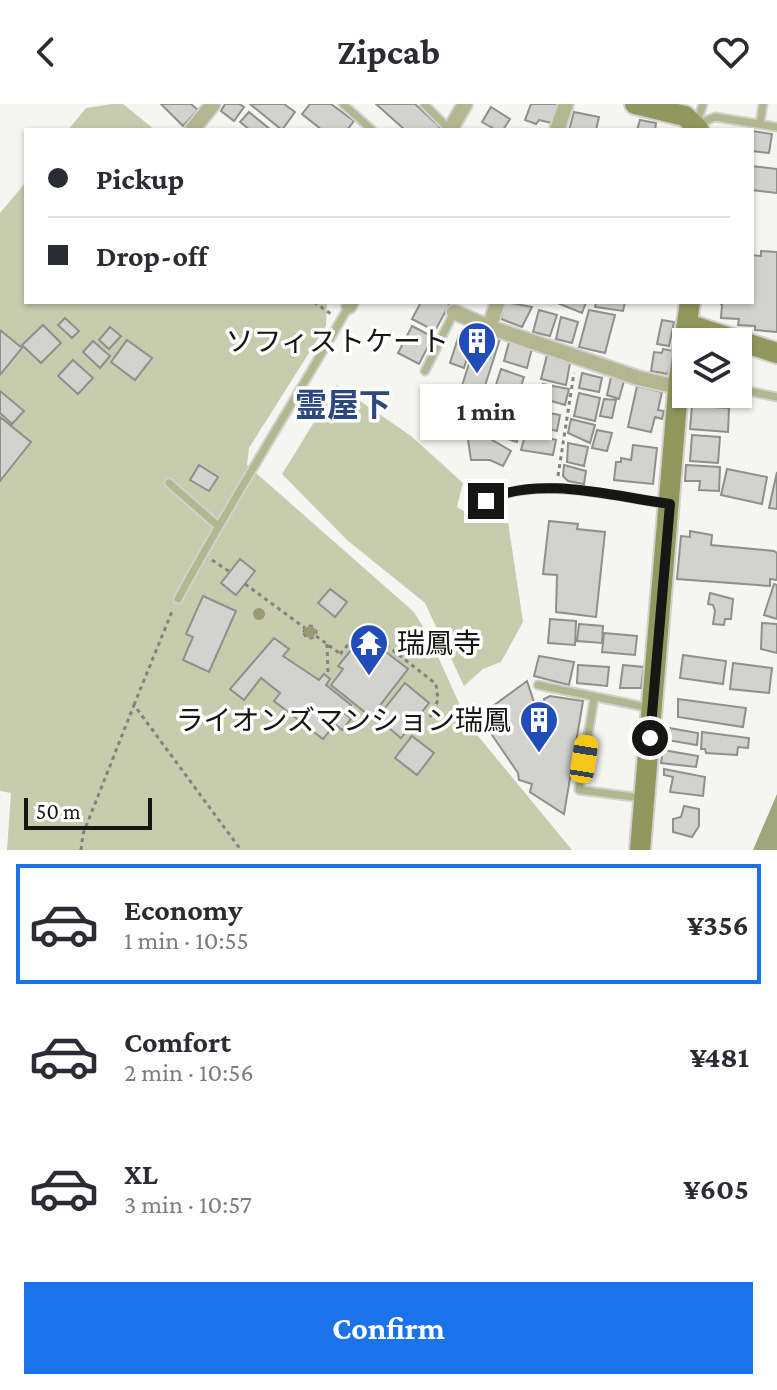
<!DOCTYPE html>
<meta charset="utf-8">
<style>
:root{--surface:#fff;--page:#f7f7f7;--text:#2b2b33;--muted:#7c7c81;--line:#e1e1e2;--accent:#1a73e8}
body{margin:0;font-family:"Crimson Pro","Noto Sans JP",serif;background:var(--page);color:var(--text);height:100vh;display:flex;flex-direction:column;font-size:30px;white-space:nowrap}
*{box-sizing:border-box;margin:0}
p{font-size:26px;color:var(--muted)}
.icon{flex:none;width:44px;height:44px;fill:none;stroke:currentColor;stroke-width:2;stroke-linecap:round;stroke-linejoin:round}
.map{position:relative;height:746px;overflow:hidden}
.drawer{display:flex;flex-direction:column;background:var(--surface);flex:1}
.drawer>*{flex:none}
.top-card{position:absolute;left:24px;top:24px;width:730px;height:176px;border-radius:0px;box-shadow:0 2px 6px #0004;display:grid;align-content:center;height:176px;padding:0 24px;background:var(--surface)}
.buttons{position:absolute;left:672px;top:224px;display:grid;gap:16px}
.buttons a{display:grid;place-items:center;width:80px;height:80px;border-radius:0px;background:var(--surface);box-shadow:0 2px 6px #0004;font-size:40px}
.scale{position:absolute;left:24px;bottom:20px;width:128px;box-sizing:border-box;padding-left:8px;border:4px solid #161614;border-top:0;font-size:22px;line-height:28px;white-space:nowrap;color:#161614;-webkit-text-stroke:6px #fff;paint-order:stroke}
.end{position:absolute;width:36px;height:36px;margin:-18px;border:10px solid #161614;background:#fff;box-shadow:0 0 0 4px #fff}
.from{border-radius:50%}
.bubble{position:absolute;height:56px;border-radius:0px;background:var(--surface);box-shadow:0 2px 6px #0004;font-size:26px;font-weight:700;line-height:56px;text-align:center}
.car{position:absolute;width:24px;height:48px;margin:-24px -12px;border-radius:10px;box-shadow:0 0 6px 2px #0007;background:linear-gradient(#f5c518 24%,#345 0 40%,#f5c518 0 76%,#345 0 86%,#f5c518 0)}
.top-card b{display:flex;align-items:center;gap:28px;height:76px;font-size:30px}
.top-card b+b{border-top:2px solid var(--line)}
.top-card i{width:20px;height:20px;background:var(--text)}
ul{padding:14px 0 0;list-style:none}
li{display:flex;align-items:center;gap:24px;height:120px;margin:0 16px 12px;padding:0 8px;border:4px solid transparent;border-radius:0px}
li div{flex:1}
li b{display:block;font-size:30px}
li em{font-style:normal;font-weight:700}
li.active{border-color:var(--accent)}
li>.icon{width:72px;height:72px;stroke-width:1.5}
.primary-button{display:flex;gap:16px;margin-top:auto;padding:16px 24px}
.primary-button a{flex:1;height:92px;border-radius:0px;background:var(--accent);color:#fff;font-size:32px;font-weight:700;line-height:92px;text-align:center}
header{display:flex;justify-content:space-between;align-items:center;height:104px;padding:0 24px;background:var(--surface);font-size:36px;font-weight:700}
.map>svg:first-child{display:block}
.green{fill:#c8ccaf}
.water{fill:#a0a67b}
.building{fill:#d2d3ce;stroke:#8f8f8b;stroke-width:2}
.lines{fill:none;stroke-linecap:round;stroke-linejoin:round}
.lane-casing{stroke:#d1d2ce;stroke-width:11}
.street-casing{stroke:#d1d2ce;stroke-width:18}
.secondary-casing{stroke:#d1d2ce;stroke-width:24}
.path{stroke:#82827f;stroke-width:3;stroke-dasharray:4 4;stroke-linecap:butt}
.lane{stroke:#b2b790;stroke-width:7}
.street{stroke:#b2b790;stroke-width:14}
.secondary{stroke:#91985d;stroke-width:20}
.tree{fill:#999c72}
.route{stroke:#161614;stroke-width:10}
.labels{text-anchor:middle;stroke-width:7;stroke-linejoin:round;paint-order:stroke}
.poi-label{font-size:28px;fill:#161614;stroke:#fff;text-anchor:end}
.quarter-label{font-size:32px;font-weight:bold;fill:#2d477f;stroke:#fff}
</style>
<header><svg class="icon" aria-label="back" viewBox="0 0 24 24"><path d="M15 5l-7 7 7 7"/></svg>Zipcab<svg class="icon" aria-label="heart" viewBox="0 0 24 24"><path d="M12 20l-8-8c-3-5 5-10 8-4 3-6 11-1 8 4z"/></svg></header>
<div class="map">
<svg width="777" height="746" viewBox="0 0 777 746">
<rect width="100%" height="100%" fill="#f5f6f1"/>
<path class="green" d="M112 0H123L155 26H68L86 4Z
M26 78V198L327 199 326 222 249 344 247 361 414 508 429 533 469 621 572 746H7L11 689 0 687V109Z
M337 281 411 332 463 379 457 403 480 417 507 411 523 518 501 558 483 565 464 582 425 499 347 436 282 370Z"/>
<path class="water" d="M777 690V746H753Z"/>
<path class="building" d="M161 0H191L198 6 183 22Z
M225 0H239L244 3 234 17 221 7Z
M250 0H284L295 8 282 26Z
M310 0H331L354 17 347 26H322L302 10Z
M376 0H415L440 23 437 26H405Z
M531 0H559L552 19 539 16 536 20 525 16Z
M491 3 510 15 503 26H496L482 18Z
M249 8 271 26H250L240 18Z
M574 8 599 13 596 26H569Z
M640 16 656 19 655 26H637Z
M752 27 772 30 769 49 752 47Z
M752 62 777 65V89L752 86Z
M761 147 777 148V228L755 226V222L738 221 739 215 721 214 722 201 719 198H752V151L761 152Z
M421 198 450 199 435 227 412 215Z
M505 198 532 203 522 223 501 215Z
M555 198H586L582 209Z
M596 198H625L623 207 595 203Z
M539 206 557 211 550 232 533 228Z
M589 206 615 211 605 249 579 243Z
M561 213 578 218 572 239 556 235Z
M65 214 79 227 72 234 58 221Z
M662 216 674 218 669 242 657 240Z
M43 221 61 239 41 259 22 241Z
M412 222 433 233 419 260 398 249Z
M110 223 121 232 109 245 99 236Z
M0 226 22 244 0 271Z
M479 228 500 235 475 313 454 307Z
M459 231 473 235 464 264 450 259Z
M127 236 152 254 135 276 111 258Z
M93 237 110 252 100 264 83 248Z
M509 238 532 244 527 264 504 257Z
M663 245 673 247 668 270 651 267 654 248 662 249Z
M547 251 570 259 566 281 541 275Z
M73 256 93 274 78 290 58 272Z
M501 265 524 273 518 291 495 284Z
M582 269 602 274 599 288 579 284Z
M611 273 624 277 619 295 607 291Z
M543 280 569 285 565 301 548 296 546 305 532 301 533 291 539 290Z
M637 282 662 288 658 306 664 307 662 315 655 313 651 328 628 323Z
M0 287 24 307 12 320 0 309Z
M579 289 600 294 595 317 574 312Z
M693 290H717L715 301 692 297Z
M604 295 616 296 612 314 600 312Z
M505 300 515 301 523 309V319L516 317 514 321 519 326 517 338 495 331Z
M692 302 729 304 728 328 690 325Z
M533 306 560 311 557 327 530 320Z
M0 313 31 338 0 377Z
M571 315 595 321 590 339 568 329Z
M470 323 511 347 503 362 490 356H471L467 329Z
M597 326 612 329 607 347 592 344Z
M526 328 556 336 553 351 521 346Z
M692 331 720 333 718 359 690 357Z
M568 339 588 343 584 362 567 358Z
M633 341 657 344 653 380 614 376 616 358H621V354L631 356Z
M199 361 218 373 209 387 190 376Z
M564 361 586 367 584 380 568 377 563 372Z
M686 361 720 363 719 387 699 386 700 377H685Z
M727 365 767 373 762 400 721 391Z
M777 368V405L769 404Z
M549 417 578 420 577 425 605 428 596 513 556 508 557 471 543 470Z
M690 427 712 431 711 441 774 447 777 449V476L770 475V482L677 475 681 432 690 433Z
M240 455 255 467 236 491 221 479Z
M774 480 777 481V515L764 511Z
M330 485 347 498 335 513 318 499Z
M710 489 733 495 731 515H725L724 521 713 520 715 507 713 501 708 500Z
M203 492 236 507 209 568 183 556 193 533 186 530Z
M550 515 576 517 575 541 548 539Z
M762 519 777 520V549L761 545Z
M579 520 603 522 602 539 577 537Z
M604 529 637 532 635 551 602 548Z
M274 534 289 545 283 552 319 576 324 570 330 575 326 581 351 601 344 609 351 615 342 626 335 620 323 635 274 597 280 589 261 574 244 596 230 585Z
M368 534 408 565 371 613 331 581 343 565 338 562 351 546 355 550Z
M683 551 726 557 723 580 680 574Z
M539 552 574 558 569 581 534 572Z
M733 559 772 564 769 589 730 585Z
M578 561 609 563 607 582 577 579Z
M623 561 644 563 641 584H620Z
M527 577 534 598 524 611 530 623 533 624 536 613H542L544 595 550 592 583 597 564 710 530 688 532 680 519 676 518 669 492 631 495 625 489 605Z
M405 579 429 599 401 634 377 614Z
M678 595 746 604 743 623 678 613Z
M669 624 698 629 697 641 667 636Z
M702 628 749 634 748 644 738 643 737 651 706 649 705 645H701Z
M412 632 434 649 417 671 395 654Z
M663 646 698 652 696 663 661 659Z
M664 665 705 673 703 692 670 688 673 673 664 671Z
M684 702 699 705V722L692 733 673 728V715L681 713Z"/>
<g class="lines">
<g class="lane-casing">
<path id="lane" d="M343 0 372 26
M424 0 450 26
M697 19 703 0
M698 20 715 13 777 23
M760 20 763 0
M425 267 454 208
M738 285 777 293
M169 379 217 421
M486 397C535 371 615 392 668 400
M178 495C232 395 293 300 349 202
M538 581 650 604
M594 595 579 686 642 694"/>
</g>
<g class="street-casing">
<path id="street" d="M192 26 213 0
M450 26 465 0
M557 26 566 0
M498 198 489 223 638 274 678 283
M349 202 351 198
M454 208 489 223"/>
</g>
<g class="secondary-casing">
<path id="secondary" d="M635 0 685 12 699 26
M687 220 777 249
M640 746 679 274 690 198"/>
</g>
<path class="path" d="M314 198 331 210
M558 372 574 269
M212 456 230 468
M245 480 305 524
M304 528a6 6 0 1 1 12 0a6 6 0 1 1-12 0Z
M360 527 366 525 436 580 438 596 430 613
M316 532 342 551
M327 540 328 569
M340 550 353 535
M134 601 173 505
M81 746 83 730 134 601 241 746"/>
<use href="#lane" class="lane"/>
<use href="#street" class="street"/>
<use href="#secondary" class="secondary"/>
</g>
<g class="tree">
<circle cx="259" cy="510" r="6"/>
<circle cx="310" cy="528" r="6"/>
</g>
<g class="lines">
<path class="route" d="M486 397C536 370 616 393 670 400L650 634"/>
</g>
<defs>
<g id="building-pin" transform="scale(2)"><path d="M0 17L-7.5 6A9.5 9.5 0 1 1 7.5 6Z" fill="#214dbb" stroke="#fff"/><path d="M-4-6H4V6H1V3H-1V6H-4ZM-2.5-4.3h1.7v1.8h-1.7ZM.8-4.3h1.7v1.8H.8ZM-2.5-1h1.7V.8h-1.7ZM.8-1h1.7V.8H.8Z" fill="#fff"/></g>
<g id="temple-pin" transform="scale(2)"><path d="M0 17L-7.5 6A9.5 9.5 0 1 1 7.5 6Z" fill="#214dbb" stroke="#fff"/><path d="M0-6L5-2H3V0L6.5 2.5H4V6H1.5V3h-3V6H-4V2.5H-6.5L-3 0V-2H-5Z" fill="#fff"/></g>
</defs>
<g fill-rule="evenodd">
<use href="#building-pin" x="477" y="237"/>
<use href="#temple-pin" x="369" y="539"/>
<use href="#building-pin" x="539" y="616"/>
</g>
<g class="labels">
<g class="poi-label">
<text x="449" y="247">ソフィストケート</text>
<text x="397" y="549" text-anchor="start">瑞鳳寺</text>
<text x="511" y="626">ライオンズマンション瑞鳳</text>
</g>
<g class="quarter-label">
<text x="343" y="312">霊屋下</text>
</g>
</g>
</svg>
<div class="buttons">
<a><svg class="icon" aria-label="layers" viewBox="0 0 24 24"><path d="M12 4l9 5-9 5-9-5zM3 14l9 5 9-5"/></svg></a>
</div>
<div class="scale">50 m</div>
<i class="end from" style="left:650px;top:634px"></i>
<i class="end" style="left:486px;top:397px"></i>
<div class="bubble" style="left:420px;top:280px;width:132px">1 min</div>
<i class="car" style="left:584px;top:655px;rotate:9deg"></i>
<div class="top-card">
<b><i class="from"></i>Pickup</b>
<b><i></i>Drop-off</b>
</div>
</div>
<section class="drawer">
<ul>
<li class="active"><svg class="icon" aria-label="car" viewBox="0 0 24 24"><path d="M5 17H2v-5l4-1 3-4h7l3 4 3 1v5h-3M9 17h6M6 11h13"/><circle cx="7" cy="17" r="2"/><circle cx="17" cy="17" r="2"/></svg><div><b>Economy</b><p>1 min · 10:55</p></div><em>¥356</em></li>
<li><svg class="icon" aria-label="car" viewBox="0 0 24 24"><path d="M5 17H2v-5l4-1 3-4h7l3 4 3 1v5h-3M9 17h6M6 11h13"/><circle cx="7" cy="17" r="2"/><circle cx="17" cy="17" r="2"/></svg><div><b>Comfort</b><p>2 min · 10:56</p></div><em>¥481</em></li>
<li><svg class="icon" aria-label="car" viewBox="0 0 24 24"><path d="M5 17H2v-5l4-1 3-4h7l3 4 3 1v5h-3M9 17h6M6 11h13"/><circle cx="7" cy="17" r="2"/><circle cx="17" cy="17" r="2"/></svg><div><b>XL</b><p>3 min · 10:57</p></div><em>¥605</em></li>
</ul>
<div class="primary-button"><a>Confirm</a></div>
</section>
